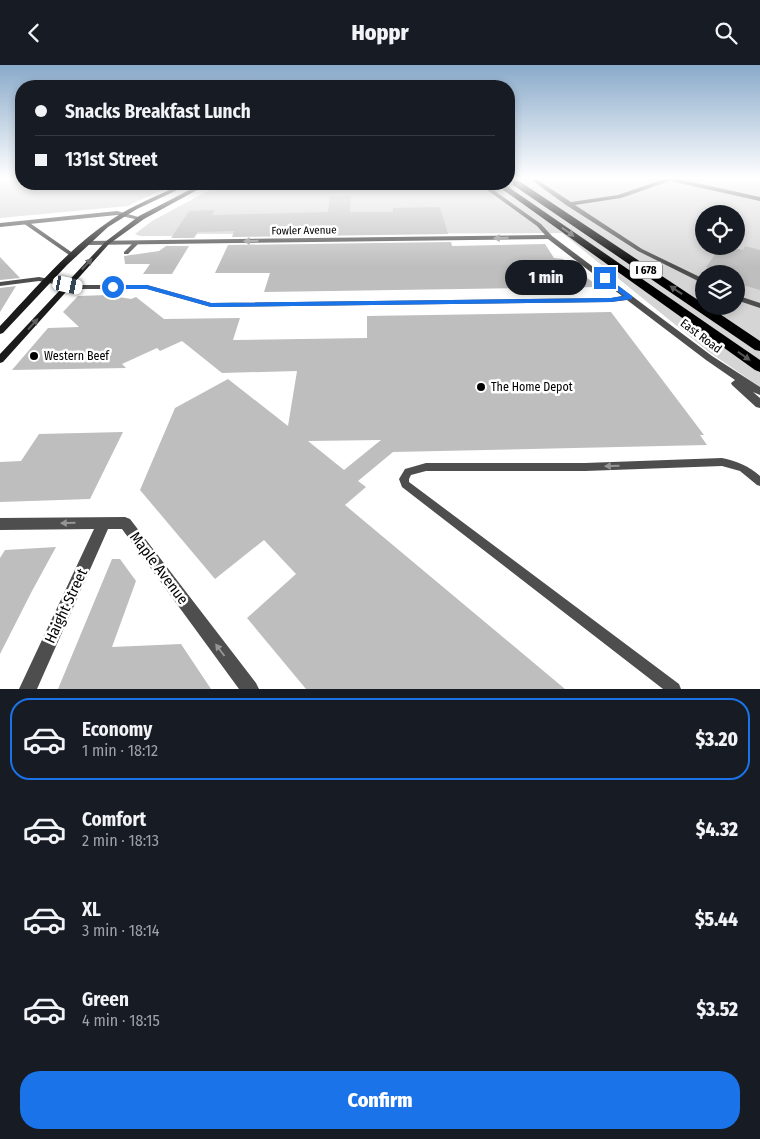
<!DOCTYPE html>
<meta charset="utf-8">
<style>
:root{--surface:#171b24;--page:#242831;--text:#f1f3f6;--muted:#9ea1a6;--line:#363941;--accent:#1a73e8}
body{margin:0;font-family:"Fira Sans Condensed",sans-serif;background:var(--page);color:var(--text);height:100vh;display:flex;flex-direction:column;font-size:19px;white-space:nowrap}
*{box-sizing:border-box;margin:0}
p{font-size:16px;color:var(--muted)}
.icon{flex:none;width:28px;height:28px;fill:none;stroke:currentColor;stroke-width:2;stroke-linecap:round;stroke-linejoin:round}
.map{position:relative;height:624px;overflow:hidden}
.details{display:flex;flex-direction:column;background:var(--surface);flex:1}
.details>*{flex:none}
.banner{position:absolute;left:15px;top:15px;width:500px;height:110px;border-radius:20px;box-shadow:0 2px 8px #0003;display:grid;align-content:center;height:110px;padding:0 20px;background:var(--surface)}
.controls{position:absolute;left:695px;top:140px;display:grid;gap:10px}
.controls a{display:grid;place-items:center;width:50px;height:50px;border-radius:50%;background:var(--surface);box-shadow:0 2px 8px #0003;font-size:25px}
.end{position:absolute;width:22px;height:22px;margin:-11px;border:6px solid #1a73e8;background:#fff;box-shadow:0 0 0 2px #fff}
.from{border-radius:50%}
.bubble{position:absolute;height:35px;border-radius:18px;background:var(--surface);box-shadow:0 2px 8px #0003;font-size:16px;font-weight:800;line-height:35px;text-align:center}
.car{position:absolute;width:15px;height:30px;margin:-15px -8px;border-radius:6px;box-shadow:0 0 4px 1px #0007;background:linear-gradient(#fff 24%,#345 0 40%,#fff 0 76%,#345 0 86%,#fff 0)}
.banner b{display:flex;align-items:center;gap:18px;height:48px;font-size:19px}
.banner b+b{border-top:1px solid var(--line)}
.banner i{width:12px;height:12px;background:var(--text)}
ul{padding:9px 0 0;list-style:none}
li{display:flex;align-items:center;gap:15px;height:82px;margin:0 10px 8px;padding:0 10px;border:2px solid transparent;border-radius:20px}
li div{flex:1}
li b{display:block;font-size:19px}
li em{font-style:normal;font-weight:800}
li.on{border-color:var(--accent)}
li>.icon{width:45px;height:45px;stroke-width:1.5}
.cta{display:flex;gap:10px;margin-top:auto;padding:10px 20px}
.cta a{flex:1;height:58px;border-radius:20px;background:var(--accent);color:#fff;font-size:20px;font-weight:800;line-height:58px;text-align:center}
header{display:flex;justify-content:space-between;align-items:center;height:65px;padding:0 20px;background:var(--surface);font-size:22px;font-weight:800}
.map>svg:first-child{display:block}
.green{fill:#d5d5d5;fill-rule:evenodd}
.building{fill:#bebebe;fill-rule:evenodd}
.lines{fill:none;stroke-linecap:round;stroke-linejoin:round}
.lane{fill:#4e4e4e;fill-rule:evenodd}
.street{fill:#4e4e4e;fill-rule:evenodd}
.secondary{fill:#1b1b1b;fill-rule:evenodd}
.highway{fill:#000;fill-rule:evenodd}
.oneway{fill:#595959}
.oneway2{fill:#959595}
.oneway3{fill:#5f5f5f}
.route{fill:#1a73e8}
.poi-dot{fill:#000;stroke:#fff;stroke-width:2}
.labels{text-anchor:middle;stroke-width:5;stroke-linejoin:round;paint-order:stroke}
.far-street-label{font-size:11px;fill:#000;stroke:#fff}
.shield{fill:#fff;stroke:#4c4c4c;stroke-width:1}
.shield-label{font-size:11px;font-weight:bold;fill:#000}
.street-label{font-size:12px;fill:#000;stroke:#fff}
.poi-label{font-size:12px;fill:#000;stroke:#fff;text-anchor:start}
.near-street-label{font-size:15px;fill:#000;stroke:#fff}
</style>
<header><svg class="icon" aria-label="back" viewBox="0 0 24 24"><path d="M15 5l-7 7 7 7"/></svg>Hoppr<svg class="icon" aria-label="search" viewBox="0 0 24 24"><circle cx="10" cy="10" r="6"/><path d="M15 15l6 6"/></svg></header>
<div class="map">
<svg width="760" height="624" viewBox="0 0 760 624">
<rect width="100%" height="100%" fill="#fff"/>
<path class="green" d="M0 114H21V119H174L128 141 0 153Z
M509 114H760V322L709 287 562 168 174 169 172 171H140L135 169 152 156 221 119H509ZM704 149H736V181H704ZM704 209H736V241H704Z"/>
<path class="building" d="M351 131 350 147H393V143L440 142 448 169 232 172 234 166 198 167 194 173H171L189 146 215 145 212 150 328 147 330 132Z
M451 177 452 181 545 179 554 193 563 194 599 222 264 227 270 208H215L228 180Z
M166 181H189L172 209H143L150 199H125L124 191 159 186Z
M721 181 743 185 745 181 760 185V225L736 218V209H713L715 205 706 202Z
M0 192 20 213 0 215Z
M16 221 0 247V223Z
M107 230 131 234 136 232 164 254 240 253 233 275 367 273V251L611 247 704 370H700L707 380 393 387 358 416 366 422 345 440 565 624H306L247 553 296 509 264 475 215 514 140 425 175 343 228 314 288 361 297 306 222 308 182 276 160 286 157 283 122 299 126 303 12 305 48 263 79 262 63 247 78 231ZM381 375 344 405 308 376Z
M123 367 90 434 0 437V397L21 396 39 369Z
M56 482 32 526 0 589V493L5 485Z
M112 494H120L136 516 112 582 181 579 211 624H58Z"/>
<g class="lines">
<path class="lane" d="M23 156H27L77 191 72 192 23 158Z
M135 176 140 177 128 189H124V187Z
M722 393C737 396 749 401 760 411V421L757 420 740 406 722 401 585 406H426L411 410 409 414V417L679 619 681 624H663L402 422 399 414 405 404 426 398H585Z"/>
<path class="street" d="M530 114H536L571 137 618 130 664 114H678L760 132V136L670 116 621 133 575 140 642 184 704 214V219L638 186 566 140Z
M479 119H485L541 159 552 171 712 291 760 322V330L753 327 760 333V343L756 342 732 320 731 318 735 315 706 295 627 235 611 237 211 242 147 224H78L39 216 0 221V217L39 212 78 220H147L211 238 611 233 622 231 548 174 87 180 84 178 87 176 545 170 537 161Z
M117 146 142 153 139 155 117 150 0 162V158Z
M736 230 760 238V243L736 235Z
M125 452 130 454 256 618 259 624H239L122 464H108L37 624H19L94 464 0 465V453Z"/>
<path class="secondary" d="M183 119H190L137 144 108 162 67 200 3 268 0 269V261C35 224 69 183 111 155 133 140 159 130 183 119Z
M201 119H208L144 154 109 179 3 297 0 298V289L105 177 139 151Z"/>
<path class="highway" d="M513 116H519L704 239V241H708L760 276V286L755 285 513 120Z
M495 119H504L760 295V307L755 305Z"/>
</g>
<defs><path id="oneway-solid" d="M-6-.8H1V-3.2L6.5 0L1 3.2V.8H-6Z" transform="scale(1.25)"/></defs>
<g class="oneway">
<use href="#oneway-solid" transform="translate(568 167) rotate(35)"/>
<use href="#oneway-solid" transform="translate(676 225) rotate(-146)"/>
<use href="#oneway-solid" transform="translate(744 291) rotate(35)"/>
</g>
<g class="oneway2">
<use href="#oneway-solid" transform="translate(501 173) rotate(179)"/>
<use href="#oneway-solid" transform="translate(251 176) rotate(179)"/>
<use href="#oneway-solid" transform="translate(612 401) rotate(178)"/>
<use href="#oneway-solid" transform="translate(68 458) rotate(179)"/>
<use href="#oneway-solid" transform="translate(220 585) rotate(-127)"/>
</g>
<g class="oneway3">
<use href="#oneway-solid" transform="translate(87 199) rotate(-47)"/>
<use href="#oneway-solid" transform="translate(33 259) rotate(-48)"/>
</g>
<linearGradient id="sky" x2="0" y2="1"><stop stop-color="#89aaca"/><stop offset="0.56" stop-color="#fff"/><stop offset="1" stop-color="#fff" stop-opacity="0"/></linearGradient>
<rect width="760" height="202" fill="url(#sky)"/>
<path class="route" d="M605 211 632 231V234L611 237 211 242 147 224H113L109 222 113 220H147L211 238 611 233 624 231 603 215Z"/>
<g class="poi-dot">
<circle cx="34" cy="291" r="5"/>
<circle cx="481" cy="322" r="5"/>
</g>
<g class="labels">
<g class="far-street-label">
<text transform="translate(304 165) rotate(-1)" y="4">Fowler Avenue</text>
</g>
<rect class="shield" x="630" y="196.5" width="32" height="17" rx="4"/>
<g class="shield-label">
<text x="646" y="209">I 678</text>
</g>
<g class="street-label">
<text transform="translate(701 271) rotate(37)" y="4">East Road</text>
</g>
<g class="poi-label">
<text x="44" y="295">Western Beef</text>
<text x="491" y="326">The Home Depot</text>
</g>
<g class="near-street-label">
<text transform="translate(159 503) rotate(53)" y="5">Maple Avenue</text>
<text transform="translate(66 541) rotate(-65)" y="5">Haight Street</text>
</g>
</g>
</svg>
<div class="controls">
<a><svg class="icon" aria-label="locate" viewBox="0 0 24 24"><circle cx="12" cy="12" r="6"/><path d="M12 2v4M12 18v4M2 12h4M18 12h4"/></svg></a>
<a><svg class="icon" aria-label="layers" viewBox="0 0 24 24"><path d="M12 4l9 5-9 5-9-5zM3 14l9 5 9-5"/></svg></a>
</div>
<i class="end from" style="left:113px;top:222px"></i>
<i class="end" style="left:605px;top:213px"></i>
<div class="bubble" style="left:505px;top:195px;width:82px">1 min</div>
<i class="car" style="left:68px;top:220px;rotate:102deg"></i>
<div class="banner">
<b><i class="from"></i>Snacks Breakfast Lunch</b>
<b><i></i>131st Street</b>
</div>
</div>
<section class="details">
<ul>
<li class="on"><svg class="icon" aria-label="car" viewBox="0 0 24 24"><path d="M5 17H2v-5l4-1 3-4h7l3 4 3 1v5h-3M9 17h6M6 11h13"/><circle cx="7" cy="17" r="2"/><circle cx="17" cy="17" r="2"/></svg><div><b>Economy</b><p>1 min · 18:12</p></div><em>$3.20</em></li>
<li><svg class="icon" aria-label="car" viewBox="0 0 24 24"><path d="M5 17H2v-5l4-1 3-4h7l3 4 3 1v5h-3M9 17h6M6 11h13"/><circle cx="7" cy="17" r="2"/><circle cx="17" cy="17" r="2"/></svg><div><b>Comfort</b><p>2 min · 18:13</p></div><em>$4.32</em></li>
<li><svg class="icon" aria-label="car" viewBox="0 0 24 24"><path d="M5 17H2v-5l4-1 3-4h7l3 4 3 1v5h-3M9 17h6M6 11h13"/><circle cx="7" cy="17" r="2"/><circle cx="17" cy="17" r="2"/></svg><div><b>XL</b><p>3 min · 18:14</p></div><em>$5.44</em></li>
<li><svg class="icon" aria-label="car" viewBox="0 0 24 24"><path d="M5 17H2v-5l4-1 3-4h7l3 4 3 1v5h-3M9 17h6M6 11h13"/><circle cx="7" cy="17" r="2"/><circle cx="17" cy="17" r="2"/></svg><div><b>Green</b><p>4 min · 18:15</p></div><em>$3.52</em></li>
</ul>
<div class="cta"><a>Confirm</a></div>
</section>
